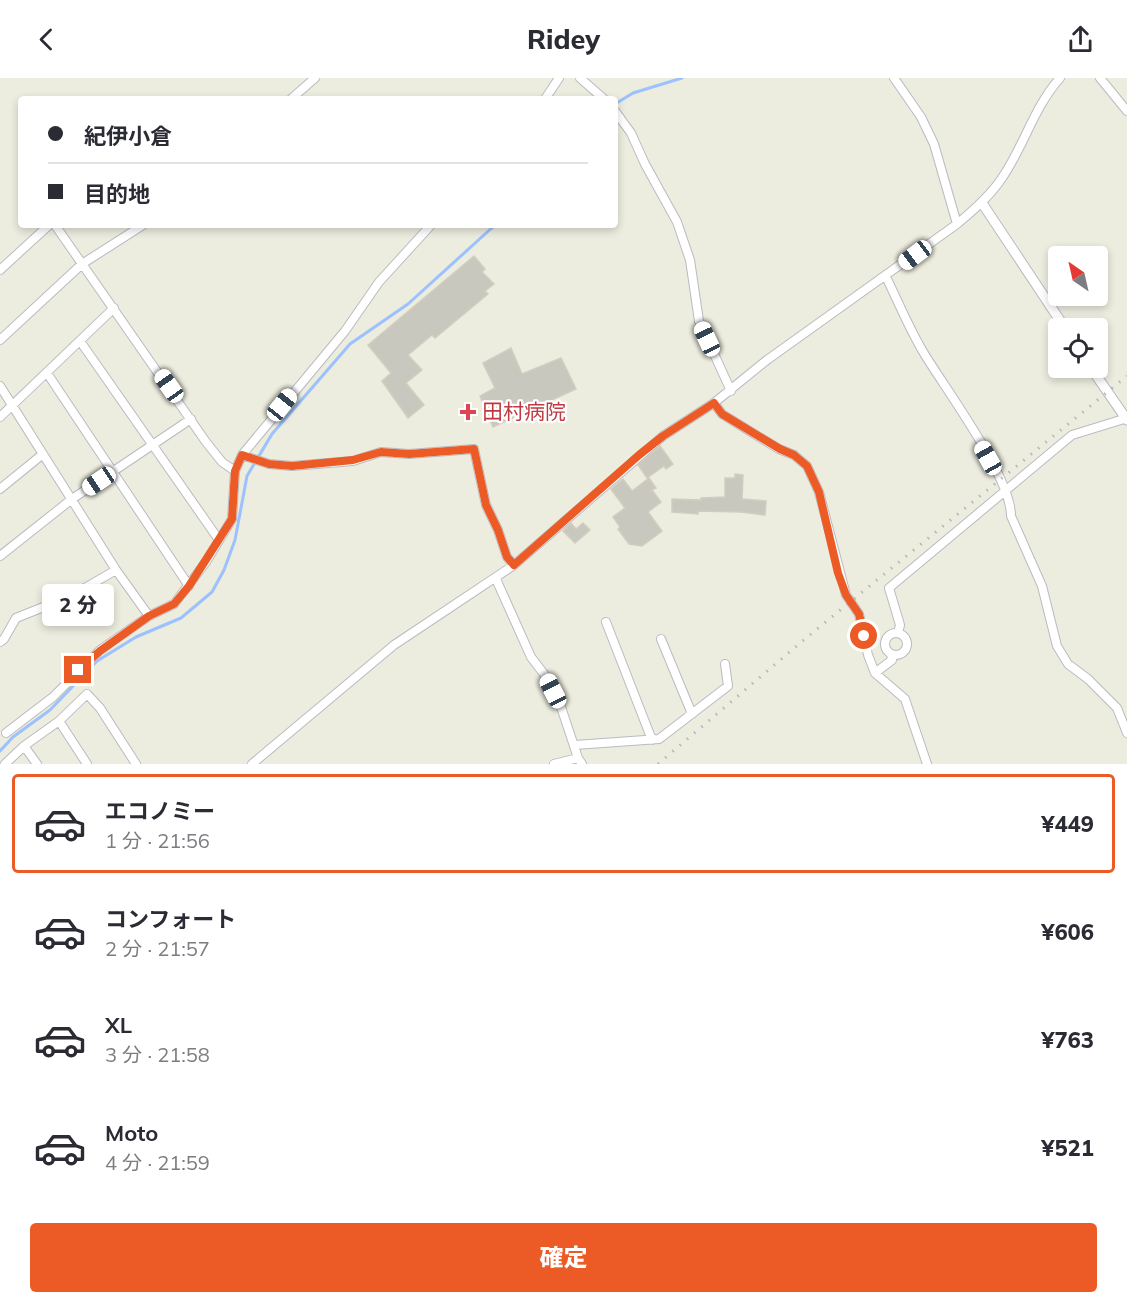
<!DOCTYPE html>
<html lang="ja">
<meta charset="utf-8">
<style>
:root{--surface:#fff;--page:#f2f2f3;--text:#2b2b33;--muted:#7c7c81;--line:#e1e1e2;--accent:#ec5b26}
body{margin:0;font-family:Mulish,"Noto Sans JP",sans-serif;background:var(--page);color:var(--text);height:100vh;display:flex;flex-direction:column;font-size:22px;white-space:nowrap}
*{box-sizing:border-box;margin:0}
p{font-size:20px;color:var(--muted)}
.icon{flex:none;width:33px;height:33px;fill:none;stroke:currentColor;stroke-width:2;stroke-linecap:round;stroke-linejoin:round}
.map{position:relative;height:686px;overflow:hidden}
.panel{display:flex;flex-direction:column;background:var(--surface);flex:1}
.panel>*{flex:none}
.hud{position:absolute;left:18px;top:18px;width:600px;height:132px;border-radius:6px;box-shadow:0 3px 9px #0003;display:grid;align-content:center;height:132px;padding:0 30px;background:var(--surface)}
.needle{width:39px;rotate:326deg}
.tools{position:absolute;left:1048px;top:168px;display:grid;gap:12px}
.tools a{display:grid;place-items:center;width:60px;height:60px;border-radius:6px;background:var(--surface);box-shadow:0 3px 9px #0003;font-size:30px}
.end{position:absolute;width:27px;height:27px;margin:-14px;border:8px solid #ec5b26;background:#fff;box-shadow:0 0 0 3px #fff}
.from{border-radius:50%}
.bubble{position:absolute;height:42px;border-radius:6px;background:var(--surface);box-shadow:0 3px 9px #0003;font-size:20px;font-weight:800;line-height:42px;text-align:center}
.car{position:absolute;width:18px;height:36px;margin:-18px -9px;border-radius:8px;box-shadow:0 0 4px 2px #0007;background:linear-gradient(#fff 24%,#345 0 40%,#fff 0 76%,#345 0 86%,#fff 0)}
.hud b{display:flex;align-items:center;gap:21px;height:57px;font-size:22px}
.hud b+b{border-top:2px solid var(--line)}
.hud i{width:15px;height:15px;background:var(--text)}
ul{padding:10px 0 0;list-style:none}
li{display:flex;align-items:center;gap:18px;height:99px;margin:0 12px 9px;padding:0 18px;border:3px solid transparent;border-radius:6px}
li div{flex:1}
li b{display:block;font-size:22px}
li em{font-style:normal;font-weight:800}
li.active{border-color:var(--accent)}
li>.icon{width:54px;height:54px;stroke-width:1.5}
.button{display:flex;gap:12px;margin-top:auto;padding:12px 30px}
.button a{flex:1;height:69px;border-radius:6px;background:var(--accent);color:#fff;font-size:24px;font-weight:800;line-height:69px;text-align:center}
header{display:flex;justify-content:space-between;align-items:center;height:78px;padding:0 30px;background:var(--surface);font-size:27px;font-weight:800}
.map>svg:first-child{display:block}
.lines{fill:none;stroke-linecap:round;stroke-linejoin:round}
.stream{stroke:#9cc1ff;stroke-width:3}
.building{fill:#c9c8bf;stroke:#d1cebe;stroke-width:1.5}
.minor-casing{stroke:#babbc2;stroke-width:10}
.tertiary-casing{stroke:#babbc2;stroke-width:11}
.minor{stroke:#fff;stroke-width:8}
.tertiary{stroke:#fff;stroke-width:9}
.rail{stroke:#b5b6b6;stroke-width:3;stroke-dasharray:1.5 8;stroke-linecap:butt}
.route{stroke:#ec5b26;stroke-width:8}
.health-dot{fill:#e0444e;stroke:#fff;stroke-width:2}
.labels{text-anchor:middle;stroke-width:4.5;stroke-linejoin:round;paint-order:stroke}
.health-label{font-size:21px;fill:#be3a42;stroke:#fff;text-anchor:start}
</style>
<header><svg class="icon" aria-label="back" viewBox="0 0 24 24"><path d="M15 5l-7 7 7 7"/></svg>Ridey<svg class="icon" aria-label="share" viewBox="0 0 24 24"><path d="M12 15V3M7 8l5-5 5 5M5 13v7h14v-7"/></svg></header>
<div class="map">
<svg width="1127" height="686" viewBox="0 0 1127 686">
<rect width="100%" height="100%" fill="#ececdf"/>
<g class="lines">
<path class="stream" d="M615 26 633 15 682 0
M0 673 13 659 50 632 97 583 136 559 181 540 212 514 224 492 235 462 247 398 272 356 350 266 408 226 495 147"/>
</g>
<path class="building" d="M474 178 485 191 482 194 494 206 485 213 488 216 435 260 432 257 408 277 422 292 406 305 424 327 408 340 382 303 391 295 368 267Z
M511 270 522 296 561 280 576 311 493 349 480 318 495 310 483 285Z
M660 368 673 386 666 391 664 388 647 400 638 387Z
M735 396 743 397 742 421 766 423 765 437 741 434 698 433V436L672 434V421L701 422V420L725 419V400H735Z
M649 400 656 410 652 412 661 424 648 434 662 453 642 468 629 466 618 451 620 449 613 439 625 430 611 411 623 401 632 413Z
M571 445 576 451 583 445 590 452 575 465 563 453Z"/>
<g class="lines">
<g class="minor-casing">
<path id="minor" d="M580 0 604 21
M894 0 921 39 934 66 957 146
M1100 0 1127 33
M291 21 315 0
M545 21 559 0
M615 33 631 55 645 86 677 144 690 182 699 243 731 313
M55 147 206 364 222 384 235 393
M0 192 49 147
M886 199C899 225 910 253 925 277 947 313 1011 399 1011 438L1042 508 1057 568 1068 586 1088 601 1117 630 1127 655
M0 262 82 186 143 147
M80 263 219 462
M47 295 189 508
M0 308 116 492 149 538
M714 325 722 336 779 371 794 377 807 388 819 414 846 517 859 536 868 577 875 595 905 621 927 686
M0 339 114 230
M242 377 269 386 292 388 353 383 381 374 409 376 474 371 486 427 498 452 507 479 514 487
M0 411 43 376
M0 478 72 421 191 341
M496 501 531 579 547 600 560 626 578 680 582 686
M606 544 652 662
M885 566a11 11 0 1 1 22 0a11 11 0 1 1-22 0Z
M898 555 900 547 889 510 1072 357 1127 340
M661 561 692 636
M0 564 4 561 16 540 71 518 116 492
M875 595 892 582 891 576
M59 643 87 686
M6 655 53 619 100 572 149 538 174 526 206 484 232 441 235 393 242 377 345 253 379 204 431 147
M575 667 659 661 728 608 725 586
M24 668 37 686
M5 686 24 668 59 643 87 616 100 630 136 686
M252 686 394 567 514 487 663 358 714 325 767 282 957 146C974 132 990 118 1002 100 1024 68 1034 29 1060 0
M554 686 578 680"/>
</g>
<g class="tertiary-casing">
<path id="tertiary" d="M982 125 1065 250
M1091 290 1127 342"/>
</g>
<use href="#minor" class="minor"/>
<use href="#tertiary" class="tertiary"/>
<path class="rail" d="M658 686 806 560 1127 298"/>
</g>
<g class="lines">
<path class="route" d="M78 592 100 573 149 538 174 526 189 508 232 441 235 393 242 377 269 386 292 388 353 382 381 374 409 376 474 371 486 427 498 452 507 479 514 487 639 377 663 358 714 325 722 336 780 371 794 377 807 388 819 414 838 495 846 517 859 536 864 558"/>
</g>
<path class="health-dot" d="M465 325h6v6h6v6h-6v6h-6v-6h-6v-6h6z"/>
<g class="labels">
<g class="health-label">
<text x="482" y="341">田村病院</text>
</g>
</g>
</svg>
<div class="tools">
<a><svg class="needle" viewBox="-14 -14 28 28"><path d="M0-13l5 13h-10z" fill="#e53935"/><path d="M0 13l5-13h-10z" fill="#7c7c81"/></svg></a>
<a><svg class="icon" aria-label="locate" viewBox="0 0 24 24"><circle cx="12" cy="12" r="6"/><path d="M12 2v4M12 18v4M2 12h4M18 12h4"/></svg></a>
</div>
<i class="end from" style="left:864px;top:558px"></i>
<i class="end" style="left:78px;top:592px"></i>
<div class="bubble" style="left:42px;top:506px;width:72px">2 分</div>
<i class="car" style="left:915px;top:177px;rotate:233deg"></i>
<i class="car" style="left:707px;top:261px;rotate:335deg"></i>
<i class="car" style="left:169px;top:308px;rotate:325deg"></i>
<i class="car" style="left:282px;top:327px;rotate:39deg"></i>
<i class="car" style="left:988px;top:380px;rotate:331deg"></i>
<i class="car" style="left:99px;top:403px;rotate:236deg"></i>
<i class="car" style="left:553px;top:613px;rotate:333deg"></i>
<div class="hud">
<b><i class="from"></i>紀伊小倉</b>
<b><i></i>目的地</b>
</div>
</div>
<section class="panel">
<ul>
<li class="active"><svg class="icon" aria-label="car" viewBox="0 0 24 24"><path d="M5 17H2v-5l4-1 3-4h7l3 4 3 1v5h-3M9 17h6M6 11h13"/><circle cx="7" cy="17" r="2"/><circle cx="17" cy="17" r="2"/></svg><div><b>エコノミー</b><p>1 分 · 21:56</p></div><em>¥449</em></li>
<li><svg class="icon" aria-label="car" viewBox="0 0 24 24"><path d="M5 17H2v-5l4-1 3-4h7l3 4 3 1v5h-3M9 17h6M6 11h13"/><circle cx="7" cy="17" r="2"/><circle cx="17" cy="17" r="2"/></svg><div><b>コンフォート</b><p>2 分 · 21:57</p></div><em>¥606</em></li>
<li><svg class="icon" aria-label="car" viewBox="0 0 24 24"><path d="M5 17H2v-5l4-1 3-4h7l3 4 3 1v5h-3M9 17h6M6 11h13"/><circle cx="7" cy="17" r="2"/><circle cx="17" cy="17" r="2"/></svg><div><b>XL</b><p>3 分 · 21:58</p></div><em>¥763</em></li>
<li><svg class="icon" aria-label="car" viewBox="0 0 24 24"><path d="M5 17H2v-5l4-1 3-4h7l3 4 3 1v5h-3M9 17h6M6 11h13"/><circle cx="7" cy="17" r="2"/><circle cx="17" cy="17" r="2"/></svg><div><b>Moto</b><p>4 分 · 21:59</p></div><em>¥521</em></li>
</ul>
<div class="button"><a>確定</a></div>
</section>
